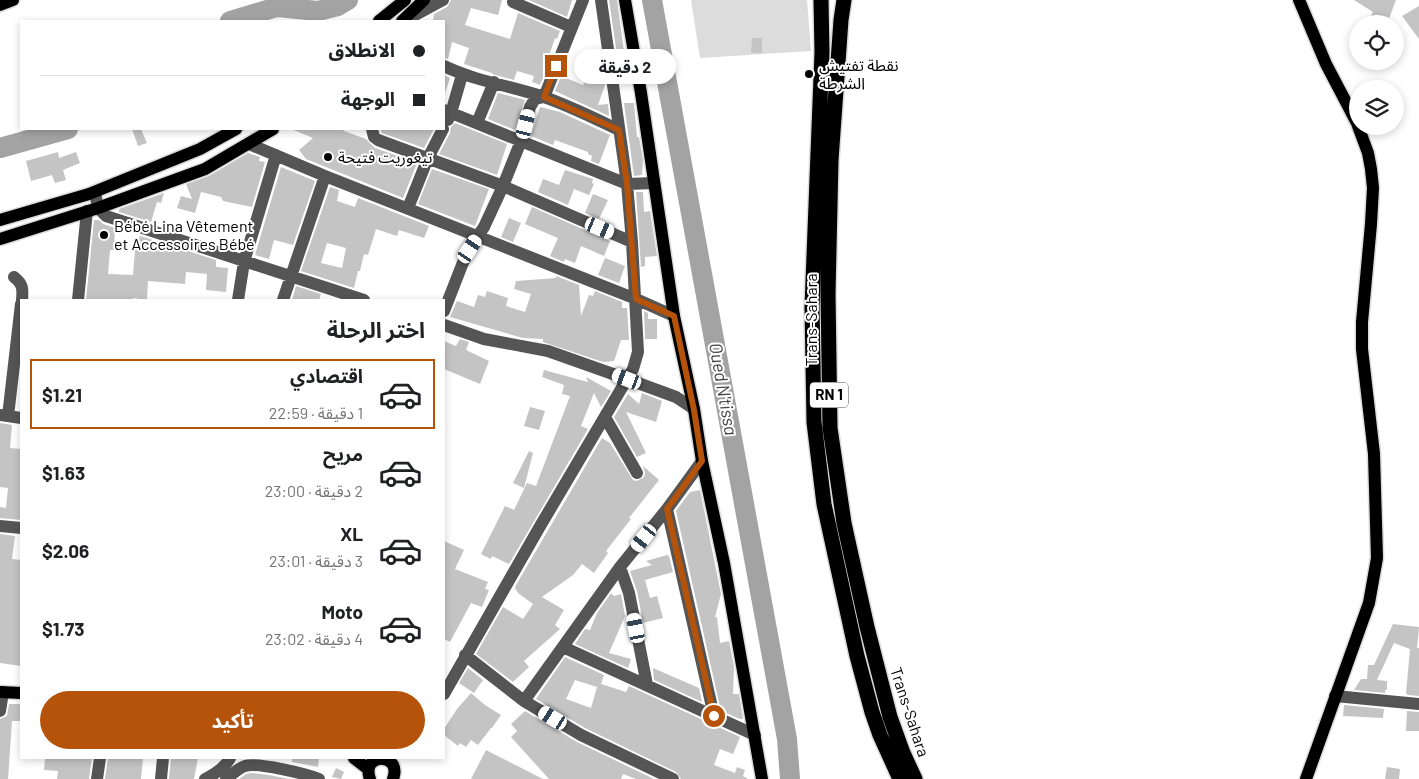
<!DOCTYPE html>
<html lang="ar">
<meta charset="utf-8">
<style>
:root{--surface:#fff;--page:#f2f2f2;--text:#202124;--muted:#757577;--line:#e0e0e0;--accent:#b45309}
body{margin:0;font-family:Barlow,"Noto Sans Arabic",sans-serif;background:var(--page);color:var(--text);direction:rtl;height:100vh;display:flex;flex-direction:column;font-size:19px;white-space:nowrap}
*{box-sizing:border-box;margin:0}
p{font-size:16px;color:var(--muted)}
.icon{flex:none;width:28px;height:28px;fill:none;stroke:currentColor;stroke-width:2;stroke-linecap:round;stroke-linejoin:round}
.map{position:relative;flex:1;overflow:hidden;direction:ltr}
.sheet{position:absolute;left:20px;top:299px;width:425px;height:460px;display:flex;flex-direction:column;background:var(--surface);border-radius:0px;box-shadow:0 2px 8px #0003;direction:rtl}
.sheet>*{flex:none}
.hud{position:absolute;left:20px;top:20px;width:425px;height:110px;border-radius:0px;box-shadow:0 2px 8px #0003;direction:rtl;display:grid;align-content:center;height:110px;padding:0 20px;background:var(--surface)}
.controls{position:absolute;left:1349px;top:15px;display:grid;gap:10px}
.controls a{display:grid;place-items:center;width:55px;height:55px;border-radius:50%;background:var(--surface);box-shadow:0 2px 8px #0003;font-size:25px}
.end{position:absolute;width:22px;height:22px;margin:-11px;border:6px solid #b45309;background:#fff;box-shadow:0 0 0 2px #fff}
.from{border-radius:50%}
.bubble{position:absolute;height:35px;border-radius:18px;background:var(--surface);box-shadow:0 2px 8px #0003;font-size:16px;font-weight:700;line-height:35px;text-align:center;direction:rtl}
.car{position:absolute;width:15px;height:30px;margin:-15px -8px;border-radius:6px;box-shadow:0 0 4px 1px #0007;background:linear-gradient(#fff 24%,#345 0 40%,#fff 0 76%,#345 0 86%,#fff 0)}
.hud b{display:flex;align-items:center;gap:18px;height:48px;font-size:19px}
.hud b+b{border-top:1px solid var(--line)}
.hud i{width:12px;height:12px;background:var(--text)}
ul{padding:0;list-style:none}
li{display:flex;align-items:center;gap:15px;height:70px;margin:0 10px 8px;padding:0 10px;border:2px solid transparent;border-radius:0px}
li div{flex:1}
li b{display:block;font-size:19px}
li em{font-style:normal;font-weight:700}
li.current{border-color:var(--accent)}
li>.icon{width:45px;height:45px;stroke-width:1.5}
h2{padding:0 20px;font-size:22px;line-height:60px}
.action{display:flex;gap:10px;margin-top:auto;padding:10px 20px}
.action a{flex:1;height:58px;border-radius:30px;background:var(--accent);color:#fff;font-size:20px;font-weight:700;line-height:58px;text-align:center}
.map>svg:first-child{display:block}
.green{fill:#dcdcdc}
.lines{fill:none;stroke-linecap:round;stroke-linejoin:round}
.river{stroke:#a3a3a3;stroke-width:20}
.building{fill:#c4c4c4;fill-rule:evenodd}
.major-casing{stroke:#dbdbdb;stroke-width:15}
.highway-casing{stroke:#dbdbdb;stroke-width:18}
.minor{stroke:#555;stroke-width:12}
.major{stroke:#000;stroke-width:12}
.highway{stroke:#000;stroke-width:15}
.route{stroke:#b45309;stroke-width:6}
.poi-dot{fill:#000;stroke:#fff;stroke-width:2}
.labels{text-anchor:middle;stroke-width:4;stroke-linejoin:round;paint-order:stroke}
.shield{fill:#fff;stroke:#4c4c4c;stroke-width:1}
.shield-label{font-size:15px;font-weight:bold;fill:#000}
.poi-label{font-size:16px;fill:#000;stroke:#fff;text-anchor:start}
.street-label{font-size:16px;fill:#000;stroke:#fff}
.water-label{font-size:18px;font-style:italic;fill:#444;stroke:#fff}
</style>
<div class="map">
<svg width="1419" height="779" viewBox="0 0 1419 779">
<rect width="100%" height="100%" fill="#fff"/>
<path class="green" d="M691 0H807L811 51 700 58Z"/>
<g class="lines">
<path class="river" d="M652 0 787 739 790 779
M230 21 277 7 318 11 338 6 348 0
M0 148 68 129"/>
</g>
<path class="building" d="M451 0H502L498 15 471 8 465 25 510 39 518 13 560 31 557 39 555 38 546 65 548 66 540 85 532 82 534 76 517 71 514 80 492 74V73L464 64 469 48 452 42 448 59 444 58V21H433L434 14 447 7Z
M529 0H572L567 17Z
M609 0H617L628 81 621 82Z
M1354 0H1396L1387 24H1365L1373 12Z
M1419 6V39L1402 16Z
M752 38H762V53H751Z
M563 71 568 73 566 78 583 85 588 74 604 80 605 85 598 105 608 104 609 116 555 91Z
M444 75 450 78 445 93H444Z
M498 93 525 100 515 130 488 119Z
M624 103H634L637 137H639L643 160 642 175 634 176Z
M540 107 560 112 610 135 599 164 591 161 592 156 588 154V152L555 140 553 145 531 136Z
M455 123 507 144 497 175 439 154 450 133 451 127Z
M132 129H141L147 143 138 146Z
M291 129H342L344 131 366 139 375 148 417 163 403 198 306 159 299 150 313 138Z
M380 129H434L424 148 382 133Z
M58 152 59 158 76 152 80 163 63 170 66 180 55 183 52 175 31 181 26 161Z
M248 153 260 157 259 161 265 162 252 207 223 201 221 197 201 192 195 213 177 208 181 196 192 199 186 184 209 176Z
M281 167 315 181 293 245 274 240 269 259 255 255Z
M432 169 489 189 475 226 418 204Z
M565 170 593 179 592 183 594 184 589 195 574 189 568 205 538 192 543 179 559 185Z
M330 187 339 190 337 201 355 207 358 198 429 226 424 238 399 230 397 236 376 229 368 255 364 254 360 271H358L354 288 301 271ZM327 243 346 248 342 268 321 263Z
M636 192H643L644 212 650 211 657 256 645 257V266L641 267Z
M164 193 161 203 157 202 151 222 119 212V209Z
M593 194 608 200 599 219 585 213Z
M532 207 610 241 604 256 581 246 575 263 565 259 564 262 550 256 558 238 525 224Z
M509 218 521 223 513 242 501 237Z
M94 220H99L103 224 115 228 114 250H110L108 274 133 275 135 250 140 236 179 248 178 250 188 251 216 260V267L228 268 226 292 206 290 207 274 186 272 185 284 148 281 147 300 133 298V300H86Z
M605 258 625 266 619 283 598 275Z
M556 276 579 285 581 316 589 295 593 296 595 291 622 302V308H627L629 340H621L614 361 603 362 543 342V339L523 338 450 317 457 301 474 307 478 295 485 297 487 291 508 298 506 306 525 312 531 294 514 289 516 281 556 278Z
M296 286 321 294 319 300H292Z
M644 311 648 313V319H657V339H645Z
M460 339 469 342 466 350 489 361 480 384 444 369V341L456 346Z
M544 370 588 382 586 377 611 391 601 407 594 393 581 426 588 429 509 564 492 556 491 559 481 554 505 506 514 510 527 483 536 486 570 396 562 394 564 385 542 377Z
M642 393 662 401 656 422 626 412 646 453 637 457 614 417 628 394 639 404Z
M530 407 545 411 539 430 524 426Z
M0 423 12 425 10 448 21 449V520L0 518V507L6 508 8 488 0 487Z
M602 438 610 443 633 480 637 481 644 477 645 473 643 466 659 480 629 518 631 519 606 551 608 553 594 573 582 564 573 575 542 597 564 610 555 625 560 629 524 661 529 667 513 682 476 654 503 607 523 619 533 604 518 593 515 588 516 585Z
M529 451 533 453 524 488 513 483Z
M700 490 721 594 715 617H717L720 643 729 641 734 667 733 694H739L743 719H740L721 711 676 511 690 492Z
M0 534 15 536 12 559 21 560V666L0 663Z
M444 541 464 550 455 569 488 582 485 589 489 590 482 607 471 603 450 642 444 639Z
M667 555 669 556 673 572 645 580 650 598 657 596 663 618 643 623 637 591 630 571 652 565 646 561Z
M611 593 614 596 621 594 625 616 609 653 631 659 628 668 575 644 585 629 590 630 597 613Z
M1393 624 1419 627 1417 648H1419V696L1408 695 1406 693 1410 649 1394 643 1377 680 1387 681V690H1385V693L1354 690 1361 679H1367L1368 665H1374Z
M565 657 604 675 601 684 626 692 629 686 740 737 733 754 720 749 714 765 735 773 737 767 745 770 743 776 748 779H681L676 772 585 728 536 699ZM575 680 597 687 591 708 566 699Z
M468 668 483 680 474 693 459 683Z
M653 668 699 688 702 702 654 680Z
M471 693 485 705 501 715 492 728H491L478 745 471 740 466 747 460 743 458 746 444 735V729L457 709Z
M9 704H21V721H12L8 779H0V719L7 716Z
M1344 705 1384 709 1383 718 1343 716Z
M525 711 577 742 654 779H636L623 774 621 779H549L511 737 517 731 511 724Z
M1407 711 1419 712V731H1406Z
M486 750 543 779H471Z
M45 758H92L89 779H57L58 771 44 770Z
M108 758H143L141 779H105Z
M171 758H198L194 779H169Z
M292 758H319L318 767 292 762Z
M1387 767 1400 769 1399 779H1385Z
M336 768 344 772 341 779 332 777Z
M251 773 269 775 289 779H239L246 774Z"/>
<g class="lines">
<g class="major-casing">
<path id="major" d="M625 0 641 93 674 316 694 409 702 461 724 563 762 779
M1299 0 1326 64 1358 125
M0 5 13 0
M379 21 405 0
M402 21 424 0
M0 220 89 194 200 149 236 129
M0 239 98 208 205 169 273 129
M0 692 21 693
M354 758 368 769
M370 779C360 752 403 752 393 779
M1306 779 1369 603 1377 558 1374 454 1362 349V322L1371 224 1373 188 1371 169 1368 153 1358 126"/>
</g>
<g class="highway-casing">
<path id="highway" d="M821 0 822 52 812 307 814 422 824 504 857 656 872 712 880 735 900 779
M844 0 841 20 831 160 828 294 830 428 844 523 867 627 890 717 903 753 915 779"/>
</g>
<path class="minor" d="M513 2 571 27
M404 21 443 0
M444 66C475 81 511 86 544 97 570 106 594 118 619 130
M444 110 627 184 654 183
M448 120 451 113 462 75
M477 123 494 82
M372 129 374 137 378 140 503 186 632 242
M249 144 325 176 636 299 674 316
M95 192 98 208 106 216 364 300
M408 208 428 158 443 129
M14 277C23 284 23 289 22 300
M78 300 87 211
M238 300 244 262 276 155
M283 300 325 176
M444 311 462 265 469 249 484 227 503 186 521 141 530 107 535 99 544 97 583 0
M444 325 484 339 548 351 627 379 633 369 638 352 632 242 627 184 601 0
M0 415 21 418
M8 416 21 304
M605 417 637 473
M667 509 714 716
M0 526 21 528
M620 567 629 593 647 685
M563 647 755 735
M465 655 524 701 581 735 673 779
M444 694 539 528 627 379 676 397 694 409
M1335 696 1419 704
M524 701 620 567 667 509 702 461
M0 711 3 692
M97 779 100 758
M161 779 163 758
M205 779C215 774 225 768 230 758
M226 779C232 775 238 768 245 766 257 762 307 774 319 779"/>
<use href="#major" class="major"/>
<use href="#highway" class="highway"/>
</g>
<g class="lines">
<path class="route" d="M556 66 544 97 619 130 627 184 636 299 674 316 694 410 702 461 667 509 714 716"/>
</g>
<g class="poi-dot">
<circle cx="809" cy="74" r="5"/>
<circle cx="328" cy="157" r="5"/>
<circle cx="104" cy="235" r="5"/>
</g>
<g class="labels">
<rect class="shield" x="810" y="382.5" width="38" height="25" rx="4"/>
<g class="shield-label">
<text x="829" y="400">RN 1</text>
</g>
<g class="poi-label">
<text x="819" y="71">نقطة تفتيش<tspan x="819" dy="18">الشرطة</tspan></text>
<text x="338" y="163">تيغوريت فتيحة</text>
<text x="114" y="232">Bébé Lina Vêtement<tspan x="114" dy="18">et Accessoires Bébé</tspan></text>
</g>
<g class="street-label">
<text transform="translate(811 320) rotate(-90)" y="6">Trans-Sahara</text>
<text transform="translate(910 712) rotate(72)" y="6">Trans-Sahara</text>
</g>
<g class="water-label">
<text transform="translate(723 389) rotate(80)" y="6">Oued N'tissa</text>
</g>
</g>
</svg>
<div class="controls">
<a><svg class="icon" aria-label="locate" viewBox="0 0 24 24"><circle cx="12" cy="12" r="6"/><path d="M12 2v4M12 18v4M2 12h4M18 12h4"/></svg></a>
<a><svg class="icon" aria-label="layers" viewBox="0 0 24 24"><path d="M12 4l9 5-9 5-9-5zM3 14l9 5 9-5"/></svg></a>
</div>
<i class="end from" style="left:714px;top:716px"></i>
<i class="end" style="left:556px;top:66px"></i>
<div class="bubble" style="left:574px;top:49px;width:102px">2 دقيقة</div>
<i class="car" style="left:526px;top:124px;rotate:14deg"></i>
<i class="car" style="left:600px;top:228px;rotate:113deg"></i>
<i class="car" style="left:470px;top:249px;rotate:33deg"></i>
<i class="car" style="left:627px;top:379px;rotate:291deg"></i>
<i class="car" style="left:644px;top:538px;rotate:219deg"></i>
<i class="car" style="left:636px;top:628px;rotate:349deg"></i>
<i class="car" style="left:553px;top:718px;rotate:301deg"></i>
<div class="hud">
<b><i class="from"></i>الانطلاق</b>
<b><i></i>الوجهة</b>
</div>
<section class="sheet">
<h2>اختر الرحلة</h2>
<ul>
<li class="current"><svg class="icon" aria-label="car" viewBox="0 0 24 24"><path d="M5 17H2v-5l4-1 3-4h7l3 4 3 1v5h-3M9 17h6M6 11h13"/><circle cx="7" cy="17" r="2"/><circle cx="17" cy="17" r="2"/></svg><div><b>اقتصادي</b><p>1 دقيقة · 22:59</p></div><em>$1.21</em></li>
<li><svg class="icon" aria-label="car" viewBox="0 0 24 24"><path d="M5 17H2v-5l4-1 3-4h7l3 4 3 1v5h-3M9 17h6M6 11h13"/><circle cx="7" cy="17" r="2"/><circle cx="17" cy="17" r="2"/></svg><div><b>مريح</b><p>2 دقيقة · 23:00</p></div><em>$1.63</em></li>
<li><svg class="icon" aria-label="car" viewBox="0 0 24 24"><path d="M5 17H2v-5l4-1 3-4h7l3 4 3 1v5h-3M9 17h6M6 11h13"/><circle cx="7" cy="17" r="2"/><circle cx="17" cy="17" r="2"/></svg><div><b>XL</b><p>3 دقيقة · 23:01</p></div><em>$2.06</em></li>
<li><svg class="icon" aria-label="car" viewBox="0 0 24 24"><path d="M5 17H2v-5l4-1 3-4h7l3 4 3 1v5h-3M9 17h6M6 11h13"/><circle cx="7" cy="17" r="2"/><circle cx="17" cy="17" r="2"/></svg><div><b>Moto</b><p>4 دقيقة · 23:02</p></div><em>$1.73</em></li>
</ul>
<div class="action"><a>تأكيد</a></div>
</section>
</div>
